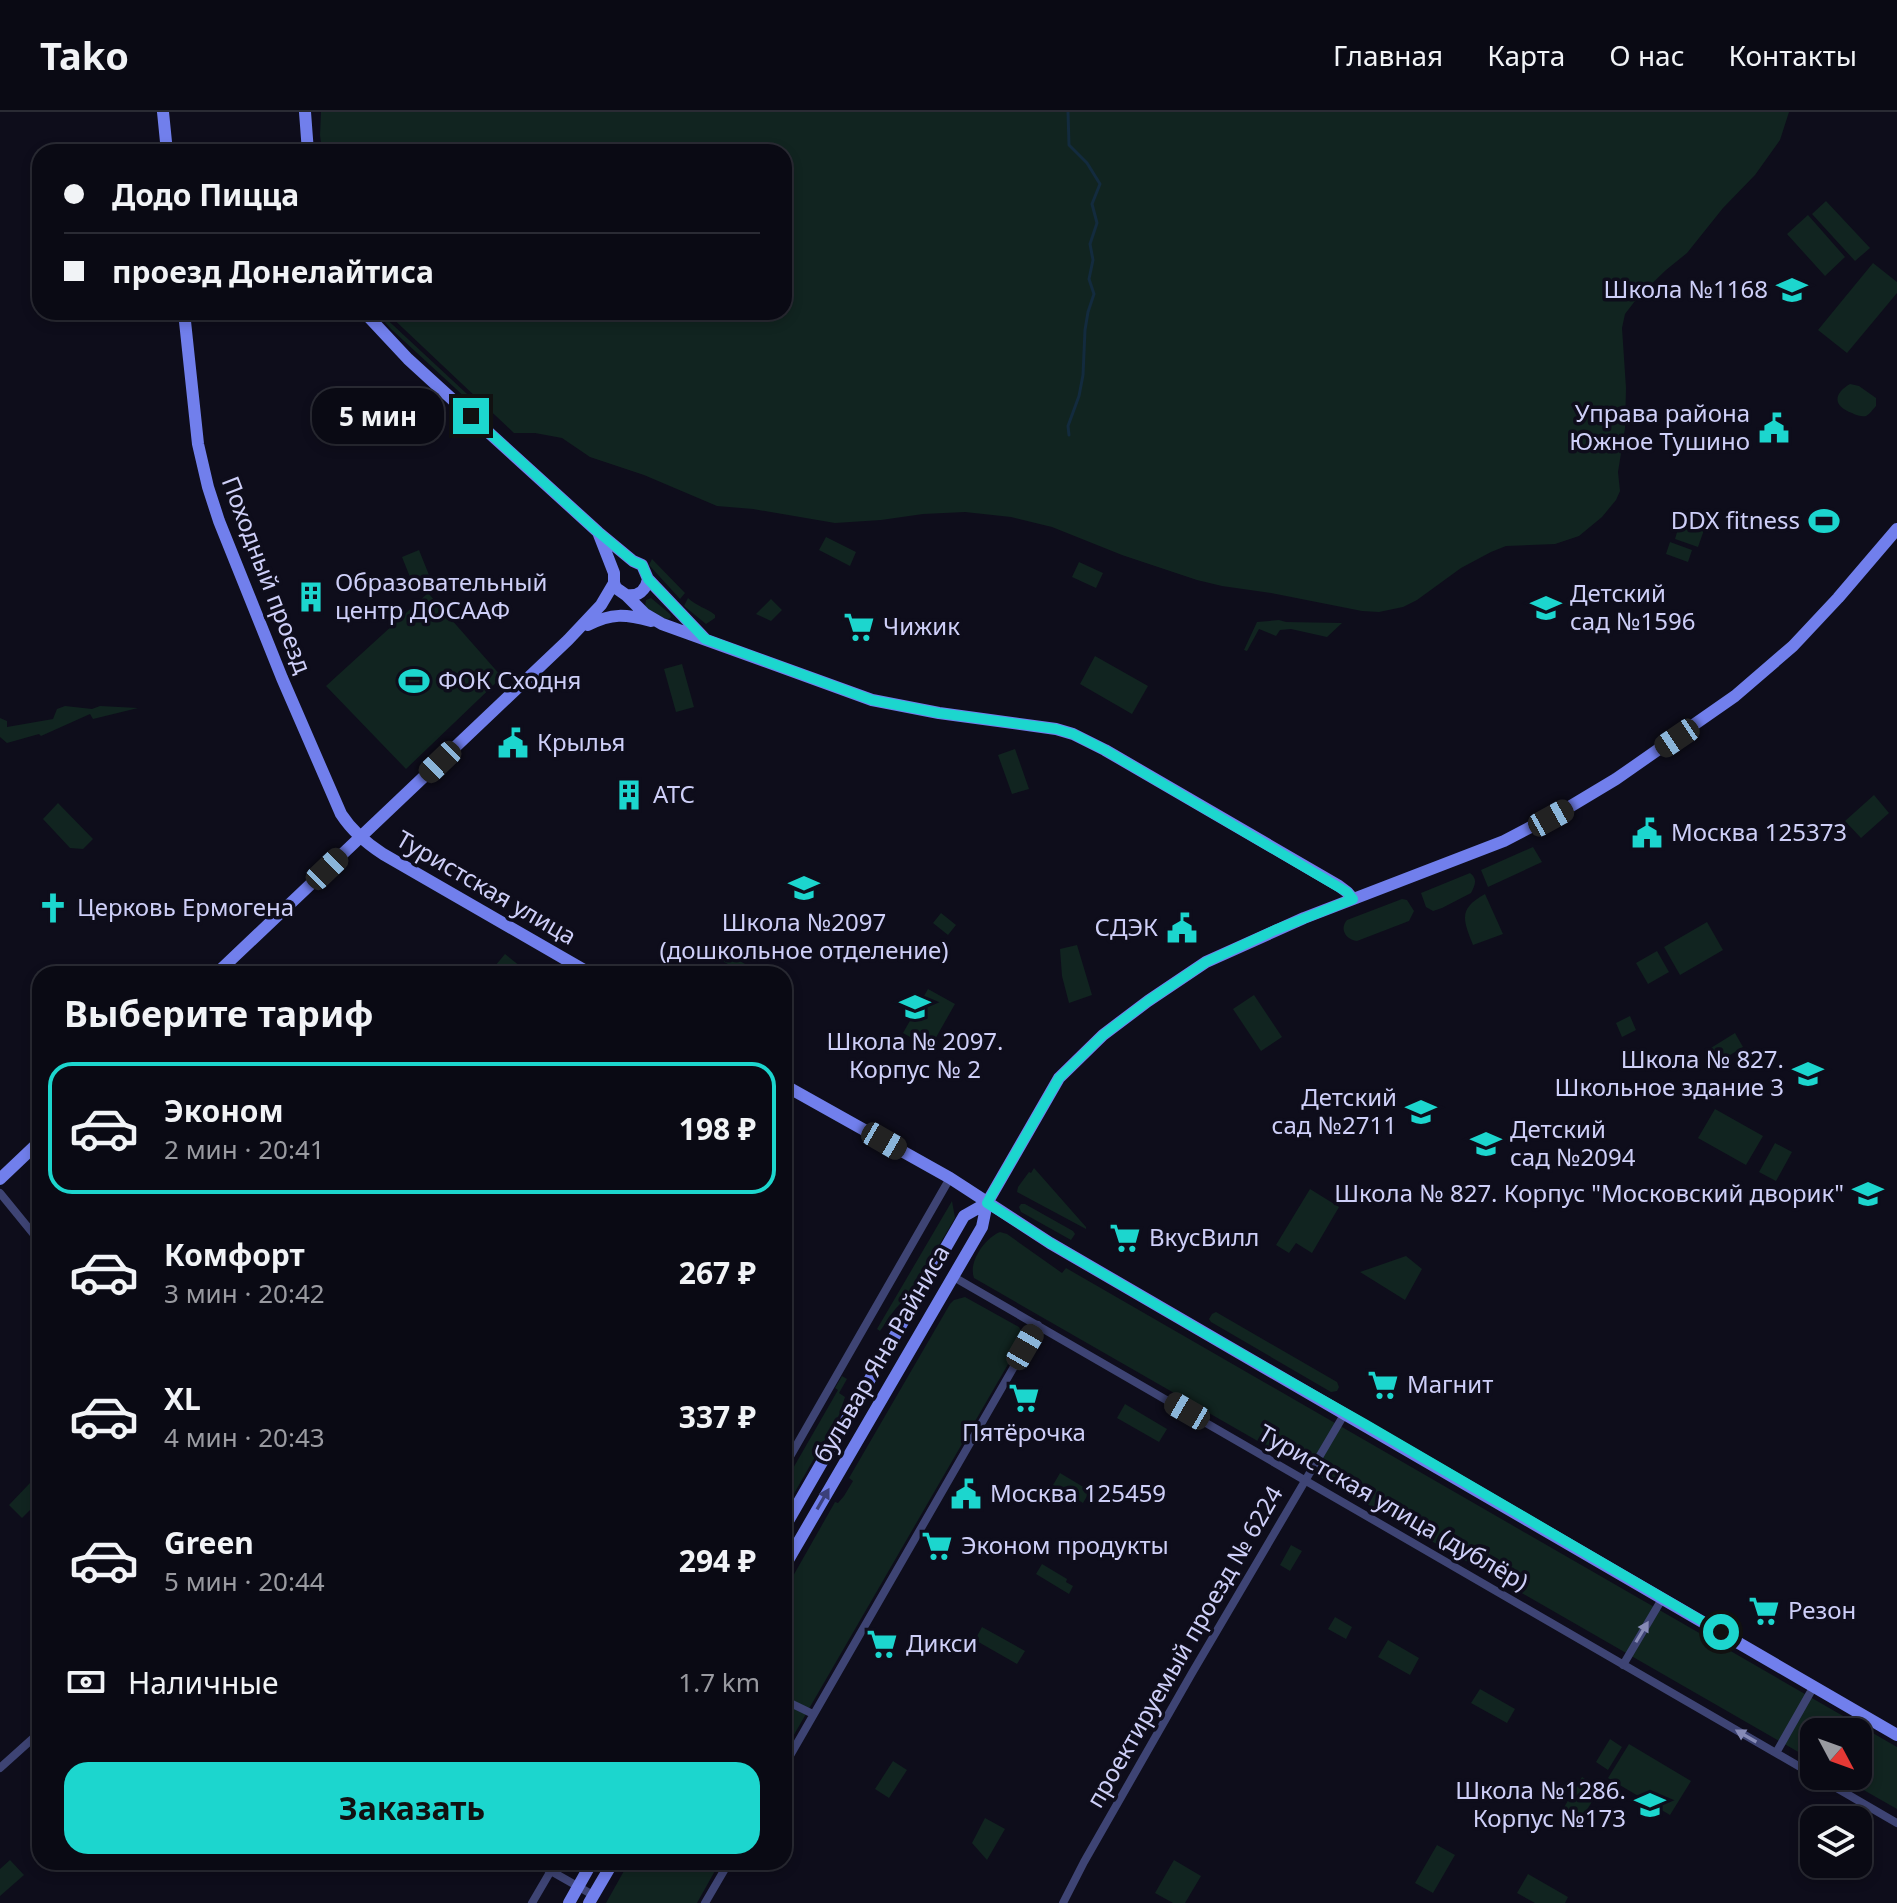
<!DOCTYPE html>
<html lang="ru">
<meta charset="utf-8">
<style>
:root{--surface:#0a0a14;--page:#13131d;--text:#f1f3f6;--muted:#999aa0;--line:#2a2b34;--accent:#1cd6ce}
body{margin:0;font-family:"Noto Sans",sans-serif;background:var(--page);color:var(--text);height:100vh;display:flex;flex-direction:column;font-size:30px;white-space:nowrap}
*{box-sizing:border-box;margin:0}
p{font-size:26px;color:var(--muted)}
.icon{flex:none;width:44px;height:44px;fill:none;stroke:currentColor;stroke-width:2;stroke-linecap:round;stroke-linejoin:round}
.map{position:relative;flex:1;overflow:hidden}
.drawer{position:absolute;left:32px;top:854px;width:760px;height:904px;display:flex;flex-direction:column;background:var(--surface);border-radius:24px;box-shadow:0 4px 12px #0003,0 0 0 2px var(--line)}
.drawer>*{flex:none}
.hud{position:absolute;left:32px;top:32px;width:760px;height:176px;border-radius:24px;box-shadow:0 4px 12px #0003,0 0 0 2px var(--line);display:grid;align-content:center;height:176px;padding:0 32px;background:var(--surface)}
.needle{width:52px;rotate:131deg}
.buttons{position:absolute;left:1800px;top:1606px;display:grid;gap:16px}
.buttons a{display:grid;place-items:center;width:72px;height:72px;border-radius:16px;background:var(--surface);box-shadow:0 4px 12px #0003,0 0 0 2px var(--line);font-size:40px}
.end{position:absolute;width:36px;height:36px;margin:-18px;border:10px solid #1cd6ce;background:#111;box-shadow:0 0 0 4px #111}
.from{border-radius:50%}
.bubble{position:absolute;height:56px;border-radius:24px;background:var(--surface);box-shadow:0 4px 12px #0003,0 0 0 2px var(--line);font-size:26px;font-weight:700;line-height:56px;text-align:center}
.car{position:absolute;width:24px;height:48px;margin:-24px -12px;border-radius:10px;box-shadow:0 0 6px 2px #0007;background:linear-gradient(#222 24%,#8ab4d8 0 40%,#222 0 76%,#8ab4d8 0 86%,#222 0)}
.hud b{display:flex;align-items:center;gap:28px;height:76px;font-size:30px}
.hud b+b{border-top:2px solid var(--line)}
.hud i{width:20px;height:20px;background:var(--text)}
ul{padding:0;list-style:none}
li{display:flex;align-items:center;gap:24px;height:132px;margin:0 16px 12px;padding:0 16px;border:4px solid transparent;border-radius:24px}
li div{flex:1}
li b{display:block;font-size:30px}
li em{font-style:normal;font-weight:700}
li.selected{border-color:var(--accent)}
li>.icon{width:72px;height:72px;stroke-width:1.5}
h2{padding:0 32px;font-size:36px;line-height:96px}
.pay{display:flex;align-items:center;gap:20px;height:88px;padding:0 32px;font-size:30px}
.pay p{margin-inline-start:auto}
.primary-button{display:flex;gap:16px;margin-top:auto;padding:16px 32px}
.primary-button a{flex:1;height:92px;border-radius:24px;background:var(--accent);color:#111;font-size:32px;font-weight:700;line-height:92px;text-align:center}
header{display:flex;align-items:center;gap:48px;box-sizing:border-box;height:112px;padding:0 40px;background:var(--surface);border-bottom:2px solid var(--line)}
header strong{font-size:38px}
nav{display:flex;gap:44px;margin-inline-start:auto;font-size:28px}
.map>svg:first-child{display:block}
.green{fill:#112420}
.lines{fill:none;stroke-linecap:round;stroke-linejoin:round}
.stream{stroke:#132b3e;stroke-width:3}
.street{stroke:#3e4474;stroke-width:8}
.secondary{stroke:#717fec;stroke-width:12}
.oneway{fill:#3b4079}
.oneway2{fill:#868ab6}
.route{stroke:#1cd6ce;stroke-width:10}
.labels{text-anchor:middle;stroke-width:7;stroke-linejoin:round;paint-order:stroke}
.poi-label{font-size:24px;fill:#cecff8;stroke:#0e0d1b;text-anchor:start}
.street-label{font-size:24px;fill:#cecff8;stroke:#0e0d1b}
</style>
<header>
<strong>Tako</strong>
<nav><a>Главная</a><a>Карта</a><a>О нас</a><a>Контакты</a></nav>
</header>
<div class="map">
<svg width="1897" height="1791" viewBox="0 0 1897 1791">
<rect width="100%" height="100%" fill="#0e0d1b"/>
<path class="green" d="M321 0H1789L1780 28 1755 63 1723 96 1687 141 1666 158 1638 185 1625 202 1622 216 1626 276 1625 316 1618 360 1620 379 1616 388 1602 405 1579 424 1555 432 1506 434 1491 440 1461 456 1417 488 1403 495 1379 500 1362 499 1271 481 1222 474 1197 468 1122 443 1052 415 1011 405 965 400 923 402 881 408 835 411 753 397 717 394 644 363 590 345 562 326 535 321H514L386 200H784V40H322L320 23Z
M1826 89 1870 136 1855 149 1812 102Z
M1808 103 1845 145 1825 164 1787 122Z
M1873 151 1897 170V181L1847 241 1818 218Z
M376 200H379L481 295 483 300H481L391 217Z
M1850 272 1859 274 1876 286V294C1874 296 1869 303 1866 304 1863 305 1855 303 1852 301 1833 294 1833 282 1850 272Z
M1680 410 1704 418 1698 435 1675 427Z
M826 425 856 440 850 454 819 438Z
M1670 430 1692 438 1688 450 1666 442Z
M419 438 429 463 412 470 402 445Z
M652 447 685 481 680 487 649 453Z
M1079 450 1103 461 1096 476 1072 465Z
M428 481 502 565 406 657 326 574Z
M651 486 670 502 671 505 669 507 663 506 645 495 646 488Z
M688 486C696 494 707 496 715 503V506L706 512 684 494Z
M771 487 782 498 771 509 756 502Z
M1279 508 1286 510 1342 511 1327 525 1291 517 1280 518 1276 524 1259 517 1247 539 1244 538 1257 510Z
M1095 544 1148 574 1132 602 1080 572Z
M682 552 694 595 676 600 664 557Z
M65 594 92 597 100 594 138 596 93 607 90 602 41 624 39 622 7 631 0 625V606L7 609V615L53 607 57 597Z
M1015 637 1029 677 1012 682 998 643Z
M1874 683 1889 701 1861 726 1845 709Z
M58 691 93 727 83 737 70 736 43 707Z
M1533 735 1542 750 1488 775 1481 758Z
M1470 761C1478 767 1475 773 1471 781L1442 796 1433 799 1426 795 1421 781Z
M1485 782 1503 822 1473 833C1463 807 1458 797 1485 782Z
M1402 787 1407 788 1414 799 1409 809 1357 829C1346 828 1339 817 1347 808Z
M941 801 956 813 948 823 933 811Z
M1707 810 1723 838 1680 863 1664 835Z
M1077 833 1092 883 1069 891 1062 864 1060 837Z
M718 836 745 852 741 859 713 844Z
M1657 839 1669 860 1648 872 1636 851Z
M505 842 530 862H493L490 860Z
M928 877 955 892 930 936 903 921Z
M1254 883 1282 925 1261 939 1233 897Z
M1630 904 1636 918 1622 925 1616 911Z
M1735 921 1743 935 1714 953 1706 939Z
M1715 997 1763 1024 1746 1053 1698 1026Z
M1775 1031 1792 1040 1776 1069 1759 1060Z
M1034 1056 1086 1115V1117L1017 1080 1018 1075 1029 1060 1031 1061Z
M1310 1077 1339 1095 1312 1141 1296 1131 1289 1141 1276 1133Z
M952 1089 955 1106 908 1186C896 1192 888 1208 880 1219L877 1217Z
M1021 1092H1025L1073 1119 1075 1122 1071 1128 1021 1100 1019 1095Z
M1000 1120 1007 1122 1062 1161 1066 1156 1897 1635V1697L1839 1664H1858V1620H1814V1649L974 1166C968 1150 985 1126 1000 1120Z
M1406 1144 1422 1157 1405 1188 1360 1160Z
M965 1185 1019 1215 1021 1219 1018 1235 784 1640V1480L835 1390 838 1391 844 1384 853 1369 849 1366 950 1192 954 1188Z
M1216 1200 1337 1270 1339 1275 1337 1279 1331 1280 1211 1210 1209 1207 1212 1202Z
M842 1264 847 1267 839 1281 845 1285 839 1303 784 1399V1372L838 1278 835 1276Z
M1125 1292 1167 1317 1159 1330 1117 1306Z
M1060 1361 1090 1379 1083 1391 1053 1373Z
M30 1371 40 1382V1388L22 1406 9 1393Z
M1291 1433 1302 1439 1290 1459 1280 1453Z
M1042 1452 1067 1467 1066 1470 1073 1474 1069 1482 1036 1462Z
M1335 1505 1352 1515 1346 1527 1328 1517Z
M982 1515 1025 1539 1017 1552 975 1528Z
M1388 1528 1419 1546 1410 1563 1378 1545Z
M1480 1577 1515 1597 1507 1611 1471 1591Z
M1610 1627 1622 1635 1608 1658 1596 1650Z
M1629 1632 1691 1669 1670 1703 1608 1666Z
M893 1649 907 1658 889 1686 875 1677Z
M1582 1665 1600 1676 1581 1708 1563 1697Z
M985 1706 1005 1717 987 1748 972 1731Z
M1437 1733 1455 1743 1433 1781 1415 1771Z
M10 1748 24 1763 0 1784V1757Z
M1174 1748 1201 1764 1185 1791H1173L1155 1781Z
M629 1750H720L697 1791H606Z
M1528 1762 1568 1785 1565 1791H1535L1517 1781Z"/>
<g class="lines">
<path class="stream" d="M1068 0 1069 33 1087 51 1100 72 1092 92 1097 111 1090 132 1093 148 1089 167 1094 182 1088 200 1085 218 1083 263 1079 284 1068 314 1069 323"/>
<path class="street" d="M0 1081 40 1130
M952 1164 1814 1663
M784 1355 950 1066
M1623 1553 1662 1487
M784 1588 813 1602
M1858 1631 1871 1608
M1776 1641 1814 1574
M784 1654 1038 1213
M0 1656 40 1620
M1816 1664 1897 1711
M535 1750 593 1783
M532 1791 556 1750
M705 1791 729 1750
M1063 1791 1084 1750 1192 1561 1345 1301"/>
<path class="secondary" d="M163 0 167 40
M305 0 308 40
M184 200 198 332 208 375 219 409 282 566 341 702C352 719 366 731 383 742L591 862
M364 200 408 247 431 268 598 420 633 449 642 453 648 467 705 527
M598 420 614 461V471L616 476 626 483 645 502 662 512 872 588 939 601 1056 617 1073 622 1105 638 1339 774 1347 780 1353 787
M626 483C638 485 646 478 648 467
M588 513C612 501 625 502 651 509
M216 862 568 528 601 493 614 471
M784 973 950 1066 1050 1131 1897 1623
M0 1067 40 1029
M784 1416 964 1104 987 1091
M784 1455 982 1115 987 1091 1059 966 1103 923 1148 889 1206 850 1304 806 1504 729 1571 694 1616 667 1735 584 1793 534 1838 486 1897 417
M569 1791 592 1750
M589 1791 613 1750"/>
</g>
<defs><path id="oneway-solid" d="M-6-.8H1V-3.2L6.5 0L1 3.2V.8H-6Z" transform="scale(2)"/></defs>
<use class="oneway" href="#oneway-solid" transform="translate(823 1387) rotate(-60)"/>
<g class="oneway2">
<use href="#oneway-solid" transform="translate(1642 1520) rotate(-59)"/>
<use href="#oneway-solid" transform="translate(1746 1624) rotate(-150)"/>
</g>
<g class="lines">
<path class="route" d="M471 304 598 420 633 449 642 453 648 467 705 527 872 588 939 601 1056 617 1073 622 1105 638 1347 780 1353 787 1275 818 1206 850 1148 889 1103 923 1059 966 987 1091 1050 1131 1201 1219 1365 1312 1721 1520"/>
</g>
<defs>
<g id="school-bare" transform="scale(2.4)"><path d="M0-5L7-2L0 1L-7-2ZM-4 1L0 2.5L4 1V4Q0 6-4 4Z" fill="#1cd6ce" stroke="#0e0d1b" stroke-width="2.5" paint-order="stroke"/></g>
<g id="civic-bare" transform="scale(2.4)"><path d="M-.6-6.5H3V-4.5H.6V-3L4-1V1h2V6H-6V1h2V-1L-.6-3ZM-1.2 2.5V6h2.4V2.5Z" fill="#1cd6ce" stroke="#0e0d1b" stroke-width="2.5" paint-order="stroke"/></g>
<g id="stadium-bare" transform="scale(2.4)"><path d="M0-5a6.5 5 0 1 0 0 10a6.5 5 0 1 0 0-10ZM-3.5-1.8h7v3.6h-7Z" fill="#1cd6ce" stroke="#0e0d1b" stroke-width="2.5" paint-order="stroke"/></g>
<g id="building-bare" transform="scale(2.4)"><path d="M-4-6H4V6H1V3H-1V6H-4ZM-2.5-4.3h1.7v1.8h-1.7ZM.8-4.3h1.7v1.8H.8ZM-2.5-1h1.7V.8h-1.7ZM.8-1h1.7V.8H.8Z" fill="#1cd6ce" stroke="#0e0d1b" stroke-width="2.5" paint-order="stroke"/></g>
<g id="supermarket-bare" transform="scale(2.4)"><path d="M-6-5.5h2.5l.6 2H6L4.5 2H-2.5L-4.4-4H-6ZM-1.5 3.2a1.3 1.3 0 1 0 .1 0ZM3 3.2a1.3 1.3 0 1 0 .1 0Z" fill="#1cd6ce" stroke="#0e0d1b" stroke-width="2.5" paint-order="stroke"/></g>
<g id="church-bare" transform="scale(2.4)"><path d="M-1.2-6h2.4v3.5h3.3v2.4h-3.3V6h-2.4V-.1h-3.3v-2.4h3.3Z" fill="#1cd6ce" stroke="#0e0d1b" stroke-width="2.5" paint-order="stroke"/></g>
</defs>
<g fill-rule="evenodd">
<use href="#school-bare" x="1792" y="178"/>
<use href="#civic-bare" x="1774" y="316"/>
<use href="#stadium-bare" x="1824" y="409"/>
<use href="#building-bare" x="311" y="485"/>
<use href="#school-bare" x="1546" y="496"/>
<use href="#supermarket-bare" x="859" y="515"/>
<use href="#stadium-bare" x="414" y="569"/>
<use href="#civic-bare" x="513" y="631"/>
<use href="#building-bare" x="629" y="683"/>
<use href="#civic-bare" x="1647" y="721"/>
<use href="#school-bare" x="804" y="776"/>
<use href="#church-bare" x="53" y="796"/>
<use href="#civic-bare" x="1182" y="816"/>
<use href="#school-bare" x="915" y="895"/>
<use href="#school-bare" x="1808" y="962"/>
<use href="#school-bare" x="1421" y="1000"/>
<use href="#school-bare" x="1486" y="1032"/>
<use href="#school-bare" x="1868" y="1082"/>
<use href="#supermarket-bare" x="1125" y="1126"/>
<use href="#supermarket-bare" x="1383" y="1273"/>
<use href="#supermarket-bare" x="1024" y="1286"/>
<use href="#civic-bare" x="966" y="1382"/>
<use href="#supermarket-bare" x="937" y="1434"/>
<use href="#supermarket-bare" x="1764" y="1499"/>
<use href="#supermarket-bare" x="882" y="1532"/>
<use href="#school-bare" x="1650" y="1693"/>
</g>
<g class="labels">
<g class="poi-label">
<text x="1768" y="186" text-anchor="end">Школа №1168</text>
<text x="1750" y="310" text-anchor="end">Управа района<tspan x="1750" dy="28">Южное Тушино</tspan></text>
<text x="1800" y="417" text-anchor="end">DDX fitness</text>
<text x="335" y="479">Образовательный<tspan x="335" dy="28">центр ДОСААФ</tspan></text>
<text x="1570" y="490">Детский<tspan x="1570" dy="28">сад №1596</tspan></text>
<text x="883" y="523">Чижик</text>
<text x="438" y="577">ФОК Сходня</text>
<text x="537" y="639">Крылья</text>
<text x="653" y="691">АТС</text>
<text x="1671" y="729">Москва 125373</text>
<text x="77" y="804">Церковь Ермогена</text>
<text x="804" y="819" text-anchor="middle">Школа №2097<tspan x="804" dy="28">(дошкольное отделение)</tspan></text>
<text x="1158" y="824" text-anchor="end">СДЭК</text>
<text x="915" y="938" text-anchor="middle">Школа № 2097.<tspan x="915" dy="28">Корпус № 2</tspan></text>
<text x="1784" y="956" text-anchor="end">Школа № 827.<tspan x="1784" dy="28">Школьное здание 3</tspan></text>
<text x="1397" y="994" text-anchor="end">Детский<tspan x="1397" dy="28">сад №2711</tspan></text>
<text x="1510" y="1026">Детский<tspan x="1510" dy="28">сад №2094</tspan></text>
<text x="1844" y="1090" text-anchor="end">Школа № 827. Корпус "Московский дворик"</text>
<text x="1149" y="1134">ВкусВилл</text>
<text x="1407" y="1281">Магнит</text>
<text x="1024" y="1329" text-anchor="middle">Пятёрочка</text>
<text x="990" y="1390">Москва 125459</text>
<text x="961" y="1442">Эконом продукты</text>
<text x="1788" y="1507">Резон</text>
<text x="906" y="1540">Дикси</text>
<text x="1626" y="1687" text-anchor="end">Школа №1286.<tspan x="1626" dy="28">Корпус №173</tspan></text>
</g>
<g class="street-label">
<text transform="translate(266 463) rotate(69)" y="8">Походный проезд</text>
<text transform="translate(486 776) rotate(30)" y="8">Туристская улица</text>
<text transform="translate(882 1242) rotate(-60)" y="8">бульвар Яна Райниса</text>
<text transform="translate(1393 1396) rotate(30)" y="8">Туристская улица (дублёр)</text>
<text transform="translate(1185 1535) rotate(-60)" y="8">проектируемый проезд № 6224</text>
</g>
</g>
</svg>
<div class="buttons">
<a><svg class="needle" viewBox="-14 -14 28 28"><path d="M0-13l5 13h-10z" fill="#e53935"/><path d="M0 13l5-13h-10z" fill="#999aa0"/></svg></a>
<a><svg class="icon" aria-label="layers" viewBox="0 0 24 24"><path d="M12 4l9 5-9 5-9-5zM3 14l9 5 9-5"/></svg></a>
</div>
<i class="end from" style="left:1721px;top:1520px"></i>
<i class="end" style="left:471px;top:304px"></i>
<div class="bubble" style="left:312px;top:276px;width:132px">5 мин</div>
<i class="car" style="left:1677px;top:626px;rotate:236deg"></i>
<i class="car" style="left:440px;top:650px;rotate:226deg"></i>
<i class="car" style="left:1551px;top:706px;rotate:61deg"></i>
<i class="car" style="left:327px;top:757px;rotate:46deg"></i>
<i class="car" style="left:884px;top:1029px;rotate:120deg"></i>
<i class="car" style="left:1025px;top:1235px;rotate:30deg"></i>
<i class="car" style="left:1187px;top:1299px;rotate:300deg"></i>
<div class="hud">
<b><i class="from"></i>Додо Пицца</b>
<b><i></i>проезд Донелайтиса</b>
</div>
<section class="drawer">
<h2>Выберите тариф</h2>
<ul>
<li class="selected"><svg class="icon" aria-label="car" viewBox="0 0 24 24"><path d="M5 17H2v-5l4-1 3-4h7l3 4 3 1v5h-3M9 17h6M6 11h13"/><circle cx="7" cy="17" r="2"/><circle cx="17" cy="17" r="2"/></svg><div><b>Эконом</b><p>2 мин · 20:41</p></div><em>198 ₽</em></li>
<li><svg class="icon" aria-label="car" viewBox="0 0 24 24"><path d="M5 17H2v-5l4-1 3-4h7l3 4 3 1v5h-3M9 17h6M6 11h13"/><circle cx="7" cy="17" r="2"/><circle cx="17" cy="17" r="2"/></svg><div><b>Комфорт</b><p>3 мин · 20:42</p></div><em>267 ₽</em></li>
<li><svg class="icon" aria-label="car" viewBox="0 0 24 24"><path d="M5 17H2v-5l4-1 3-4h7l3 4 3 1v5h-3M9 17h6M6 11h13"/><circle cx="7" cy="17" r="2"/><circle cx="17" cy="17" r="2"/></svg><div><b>XL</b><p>4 мин · 20:43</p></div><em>337 ₽</em></li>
<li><svg class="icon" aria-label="car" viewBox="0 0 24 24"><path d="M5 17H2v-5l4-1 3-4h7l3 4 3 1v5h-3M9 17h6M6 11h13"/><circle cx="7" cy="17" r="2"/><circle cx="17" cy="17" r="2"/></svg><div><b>Green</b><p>5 мин · 20:44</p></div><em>294 ₽</em></li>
</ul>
<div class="pay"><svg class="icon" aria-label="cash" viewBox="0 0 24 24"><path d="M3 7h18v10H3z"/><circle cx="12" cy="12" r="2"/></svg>Наличные<p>1.7 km</p></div>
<div class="primary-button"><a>Заказать</a></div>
</section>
</div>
